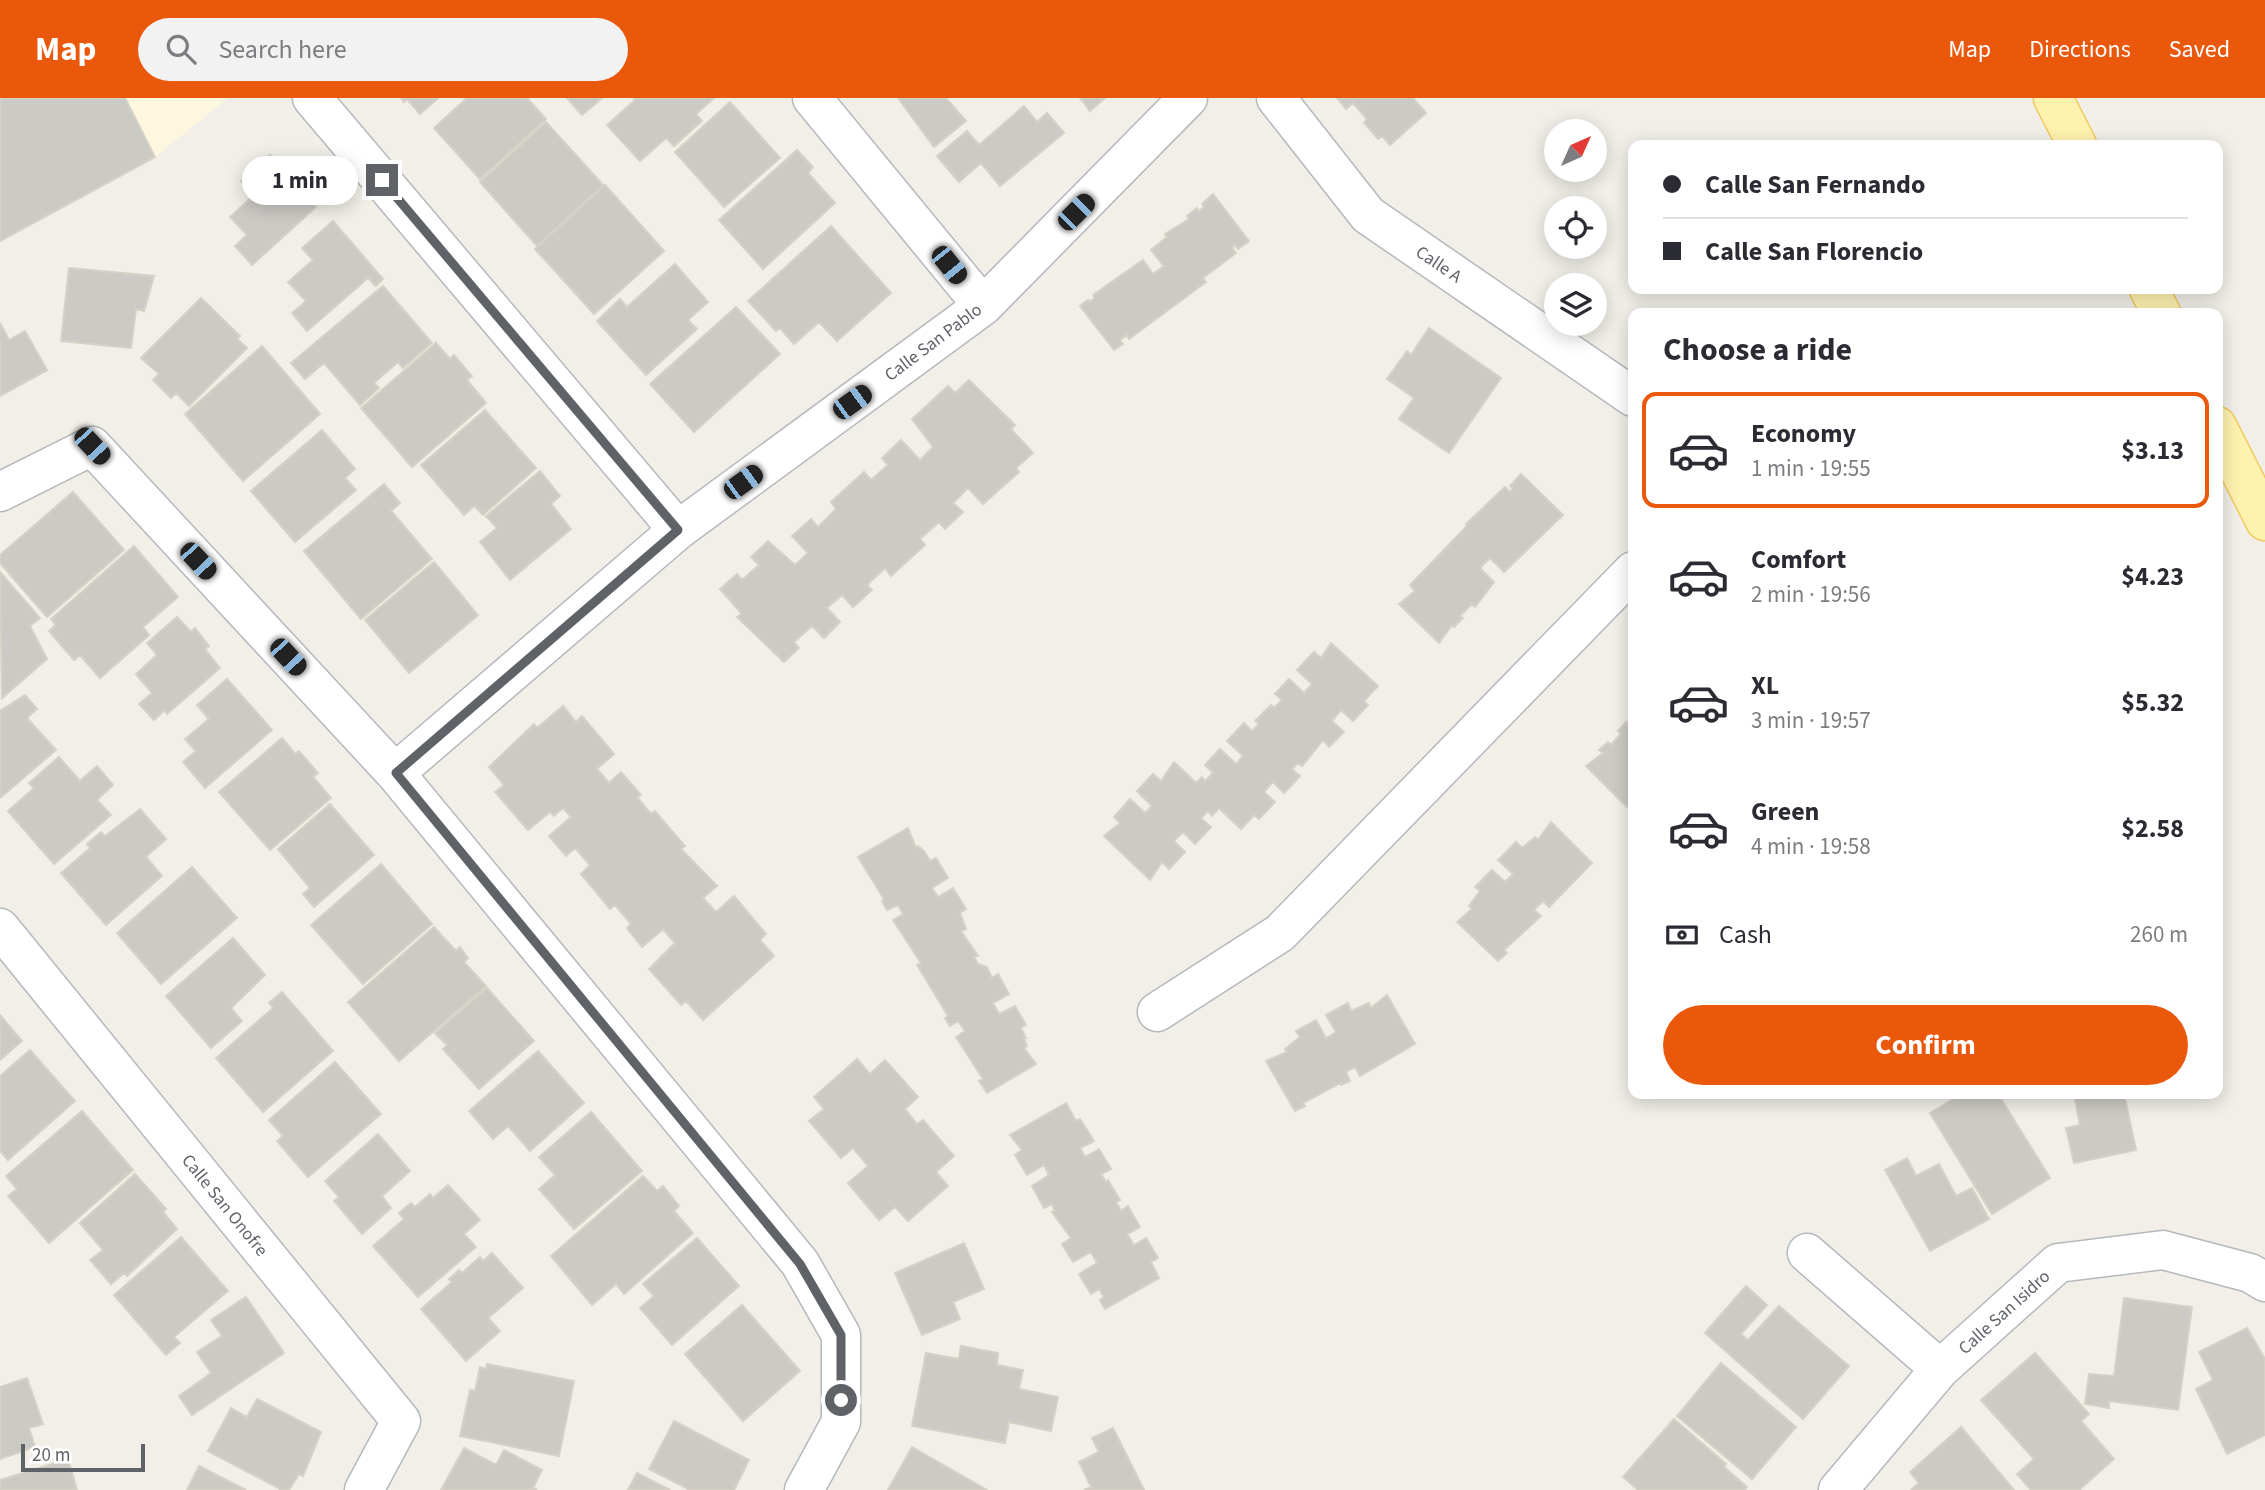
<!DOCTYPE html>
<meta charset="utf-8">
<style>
:root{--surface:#fff;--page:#f2f2f3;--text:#2b2b33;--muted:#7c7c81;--line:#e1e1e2;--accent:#ea580c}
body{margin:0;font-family:"Source Sans 3",sans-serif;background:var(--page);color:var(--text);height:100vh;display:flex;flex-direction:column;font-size:26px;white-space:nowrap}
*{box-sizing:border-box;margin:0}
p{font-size:23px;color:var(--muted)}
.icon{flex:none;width:38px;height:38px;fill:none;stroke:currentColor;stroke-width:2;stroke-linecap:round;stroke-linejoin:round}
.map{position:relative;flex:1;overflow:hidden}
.panel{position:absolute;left:1628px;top:210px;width:595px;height:791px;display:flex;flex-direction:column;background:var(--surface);border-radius:14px;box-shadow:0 4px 18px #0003}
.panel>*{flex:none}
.hud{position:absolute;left:1628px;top:42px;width:595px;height:154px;border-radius:14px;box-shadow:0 4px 18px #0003;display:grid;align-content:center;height:154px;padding:0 35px;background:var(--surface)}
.needle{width:46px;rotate:45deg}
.tools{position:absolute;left:1544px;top:21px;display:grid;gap:14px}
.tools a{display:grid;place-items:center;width:63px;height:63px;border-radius:50%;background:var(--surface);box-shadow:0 4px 18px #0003;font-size:35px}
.scale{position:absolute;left:21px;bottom:18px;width:124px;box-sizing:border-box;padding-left:7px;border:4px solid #5f6368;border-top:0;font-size:19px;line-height:24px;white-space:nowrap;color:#5f6368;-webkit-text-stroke:5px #fff;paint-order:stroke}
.end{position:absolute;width:32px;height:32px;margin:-16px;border:9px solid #5f6368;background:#fff;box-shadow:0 0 0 4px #fff}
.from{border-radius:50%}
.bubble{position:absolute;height:49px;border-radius:24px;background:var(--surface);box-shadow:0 4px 18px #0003;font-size:23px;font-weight:700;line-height:49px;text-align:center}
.car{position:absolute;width:21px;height:42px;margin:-21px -10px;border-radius:9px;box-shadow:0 0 5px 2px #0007;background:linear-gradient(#222 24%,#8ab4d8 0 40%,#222 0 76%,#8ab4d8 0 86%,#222 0)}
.hud b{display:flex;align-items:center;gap:24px;height:66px;font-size:26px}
.hud b+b{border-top:2px solid var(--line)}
.hud i{width:18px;height:18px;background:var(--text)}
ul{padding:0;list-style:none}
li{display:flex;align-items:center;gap:21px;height:116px;margin:0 14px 10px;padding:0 21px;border:4px solid transparent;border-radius:14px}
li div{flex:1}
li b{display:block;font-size:26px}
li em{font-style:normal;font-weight:700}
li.on{border-color:var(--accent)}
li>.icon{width:63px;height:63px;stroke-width:1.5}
h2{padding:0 35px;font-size:32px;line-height:84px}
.pay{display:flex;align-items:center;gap:18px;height:77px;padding:0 35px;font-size:26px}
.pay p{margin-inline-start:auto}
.cta{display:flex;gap:14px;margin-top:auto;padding:14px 35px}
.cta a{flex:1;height:80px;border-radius:42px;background:var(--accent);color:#fff;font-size:28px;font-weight:700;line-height:80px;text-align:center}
header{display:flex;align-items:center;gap:42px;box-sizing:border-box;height:98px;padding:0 35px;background:var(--accent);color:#fff}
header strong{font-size:33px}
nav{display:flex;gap:38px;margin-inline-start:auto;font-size:24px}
.search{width:490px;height:63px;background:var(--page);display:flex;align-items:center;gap:18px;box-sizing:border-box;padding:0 24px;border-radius:38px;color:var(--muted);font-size:26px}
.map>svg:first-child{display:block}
.commercial{fill:#fef7e0}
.building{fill:#cccac5;stroke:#d6d1c6;stroke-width:2}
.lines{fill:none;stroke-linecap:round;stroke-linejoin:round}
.street-casing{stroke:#b5b8bc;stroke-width:41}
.primary-casing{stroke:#f2c960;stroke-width:41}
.street{stroke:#fff;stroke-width:38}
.primary{stroke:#fff2af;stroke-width:38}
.route{stroke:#5f6368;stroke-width:9}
.labels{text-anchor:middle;stroke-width:6;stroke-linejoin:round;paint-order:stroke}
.street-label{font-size:18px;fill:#5f6368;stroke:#fff}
</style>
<header>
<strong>Map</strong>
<div class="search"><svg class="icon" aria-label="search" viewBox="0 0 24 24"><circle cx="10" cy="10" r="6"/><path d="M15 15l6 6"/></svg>Search here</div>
<nav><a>Map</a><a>Directions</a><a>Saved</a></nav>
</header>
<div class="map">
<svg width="2265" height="1392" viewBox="0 0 2265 1392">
<rect width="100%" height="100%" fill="#f1efe8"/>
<path class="commercial" d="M0 0H228L155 59 0 143Z"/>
<path class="building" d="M0 0H125L155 59 0 143Z
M401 0H438L420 16 407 1 404 4Z
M467 0H527L546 21 480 81 434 30Z
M567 0H602L582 17Z
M634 0H714L696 16 702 23 674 48 666 40 640 63 607 27 635 2Z
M898 0H946L966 23 934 49Z
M1080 0H1105L1090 13Z
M1337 0H1413L1426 15 1390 47 1382 38 1378 41 1364 25 1367 21 1353 5 1346 11Z
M730 4 780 60 724 109 675 54Z
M1024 8 1037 24 1047 15 1064 35 1000 88 981 65 959 84 937 58 967 33 979 47Z
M546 24 603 87 537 148 480 84Z
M797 52 813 69 808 75 835 105 763 171 719 122Z
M270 57 316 109 252 167 235 148 247 137 230 119 254 97 241 83Z
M605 87 664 153 594 216 535 151Z
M1213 96 1249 143 1238 151 1236 147 1232 150 1236 155 1203 180 1206 184 1129 241 1127 237 1120 242 1123 246 1114 252 1080 208 1088 202 1089 204 1095 200 1093 197 1143 162 1153 176 1164 168 1151 152 1167 139 1165 136 1189 121 1187 118 1197 110 1199 113 1204 109 1202 106Z
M333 123 383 181 376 188 368 180 307 233 292 215 306 203 288 184 313 162 302 150Z
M831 128 891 195 837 243 819 224 794 246 780 230 776 233 748 203Z
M675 166 708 204 688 222 697 231 646 277 597 223 620 201 627 209Z
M69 170 154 178 144 213 136 211 131 250 61 243Z
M383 188 432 245 403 270 398 264 374 285 379 290 360 307 324 265 305 281 291 265Z
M201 200 240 238 237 241 247 250 189 308 176 295 171 300 153 282 159 276 141 260Z
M736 209 780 256 694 334 650 286Z
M0 225 9 242 25 233 47 272 0 298Z
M1429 230 1501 280 1449 355 1399 321 1414 300 1387 281 1407 253 1411 257Z
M436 245 450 261 454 257 472 278 467 282 486 305 412 369 361 310Z
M262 248 320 316 243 383 185 316Z
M969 282 1015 327 1011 331 1033 355 1016 370 1019 374 983 406 968 390 953 405 963 414 945 431 939 424 920 441 925 447 891 478 885 470 867 487 872 492 853 509 842 497 827 510 840 524 824 540 812 528 794 544 799 550 784 564 737 519 742 516 720 491 737 476 742 482 759 467 751 459 768 443 795 467 808 455 792 438 811 421 818 429 836 411 831 404 864 374 871 382 888 367 882 360 901 342 920 362 933 349 912 321 948 288 955 295Z
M485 312 536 370 483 417 474 408 464 417 421 367Z
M322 332 355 371 345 380 356 392 295 444 251 393Z
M540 373 560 398 551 406 571 431 510 482 480 444 497 430 486 418Z
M1521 376 1563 417 1504 474 1490 460 1480 470 1494 484 1475 509 1472 506 1460 518 1463 520 1454 529 1452 527 1439 545 1399 506 1415 493 1410 487 1467 428 1466 426 1505 389 1510 394 1513 390 1510 388Z
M384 386 400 405 391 413 432 461 361 521 304 453Z
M73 394 124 452 47 519 0 465V457Z
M134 448 178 499 143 529 149 537 100 580 80 557 74 562 49 533 56 527 51 521Z
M434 464 478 517 409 575 365 522Z
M0 474 40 520 30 528 47 561 2 600Z
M177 519 191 534 195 530 209 548 205 551 220 570 167 616 165 612 154 622 139 606 152 595 136 576 157 557 147 545Z
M1331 545 1378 588 1364 603 1368 607 1353 623 1341 612 1332 623 1344 634 1329 649 1323 642 1302 668 1298 665 1292 671 1300 678 1284 695 1273 684 1264 694 1275 704 1259 721 1254 717 1241 731 1219 710 1212 718 1208 713 1201 720 1211 729 1195 746 1183 734 1174 743 1185 754 1169 771 1162 764 1150 782 1104 738 1120 725 1114 719 1130 701 1145 715 1152 708 1137 693 1153 676 1161 683 1174 664 1196 685 1202 679 1205 683 1213 675 1205 667 1220 651 1236 666 1243 658 1227 643 1244 625 1252 633 1259 626 1255 623 1271 607 1274 610 1282 602 1275 596 1289 581 1304 595 1312 586 1297 572 1314 554 1321 560Z
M227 581 272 632 205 690 183 664 196 653 185 641 209 621 197 607Z
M25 597 37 611 27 620 56 652 0 700V613Z
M563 608 576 624 582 618 614 656 597 671 609 685 621 674 641 697 637 699 651 716 655 713 685 748 681 751 717 788 703 800 716 814 734 798 766 836 760 842 774 858 703 922 686 903 681 907 649 871 675 845 663 831 642 849 627 830 631 826 615 807 610 811 581 776 590 767 575 750 566 758 549 738 571 719 563 710 554 718 550 714 528 732 495 694 504 687 489 669 534 626 537 630Z
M1626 624 1629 627 1633 624V703L1627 709 1586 668 1603 655 1599 652 1608 644 1611 647 1621 636 1618 633Z
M282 640 295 656 299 653 318 675 313 679 331 700 270 752 219 694Z
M59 659 80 683 97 668 113 687 97 702 111 717 54 766 8 713 34 690 29 685Z
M330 706 374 757 314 809 303 796 310 790 278 751Z
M140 711 166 741 146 759 162 778 106 827 61 775 90 750 87 746 101 734 105 738Z
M1551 724 1592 765 1549 809 1543 803 1534 812 1541 818 1504 852 1507 855 1498 863 1457 824 1472 811 1469 808 1480 793 1475 789 1492 772 1505 784 1513 776 1498 762 1516 744 1522 750 1535 739 1538 742Z
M908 730 916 750 918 748 924 753 930 763 936 760 948 780 932 790 938 799 953 790 966 811 960 815 966 831 961 833 978 858 974 859 978 866 987 869 992 880 998 876 1009 896 993 905 999 916 1015 908 1026 927 1021 930 1026 940 1024 941 1027 948 1024 950 1036 966 987 995 979 983 983 981 956 939 965 933 958 923 950 928 945 920 948 918 917 867 921 865 893 822 903 816 898 807 887 812 882 803 884 801 858 759Z
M381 766 432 826 363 886 311 827Z
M192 769 237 820 161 886 117 835Z
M434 829 456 853 460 849 468 860 464 864 486 888 399 963 348 904Z
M233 840 265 877 231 910 242 923 211 950 166 898Z
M487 890 534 943 479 991 443 951 447 947 435 935Z
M282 894 333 953 263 1014 216 960 273 910 269 905Z
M1387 897 1415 946 1360 978 1355 969 1346 974 1350 983 1341 987 1340 985 1303 1005 1305 1008 1295 1013 1266 963 1287 954 1285 951 1300 939 1296 933 1316 922 1326 940 1336 934 1326 917 1348 905 1351 913 1369 905 1371 910Z
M0 917 22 943 0 962Z
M30 952 75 1003 8 1062 0 1053V978Z
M538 953 584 1005 530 1053 508 1028 493 1041 469 1013Z
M857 961 870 976 885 962 918 999 905 1011 917 1026 923 1022 954 1058 936 1074 948 1088 908 1123 895 1109 879 1122 848 1085 868 1068 853 1050 841 1060 809 1023 824 1011 814 999Z
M335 964 381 1016 308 1079 277 1043 283 1038 269 1022Z
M1962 996H1998L2050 1080 1992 1116 1930 1015Z
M2074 996H2124L2136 1052 2074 1065 2066 1030 2080 1027Z
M1066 1005 1076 1023 1080 1021 1094 1043 1080 1050 1085 1059 1099 1051 1111 1071 1101 1076 1106 1084 1108 1082 1120 1102 1116 1104 1121 1113 1128 1108 1140 1129 1127 1136 1134 1147 1146 1140 1158 1160 1151 1164 1159 1180 1105 1211 1100 1202 1104 1199 1099 1191 1091 1196 1079 1176 1097 1165 1091 1154 1073 1164 1062 1146 1071 1140 1052 1114 1055 1113 1052 1106 1044 1110 1032 1088 1049 1077 1044 1067 1027 1077 1015 1057 1022 1052 1010 1037Z
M82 1013 133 1072 49 1145 8 1098 17 1091 6 1078Z
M591 1014 642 1073 574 1131 539 1091 555 1077 539 1059Z
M378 1036 410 1073 382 1098 391 1110 362 1136 334 1103 339 1099 325 1083Z
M1907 1060 1916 1078 1939 1066 1956 1098 1972 1090 1989 1121 1930 1153 1885 1072Z
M135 1076 166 1111 163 1114 177 1131 127 1178 124 1175 111 1186 90 1162 103 1152 80 1125Z
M643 1078 657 1093 663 1088 679 1108 674 1113 693 1135 624 1196 616 1186 592 1207 551 1158Z
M448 1087 480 1122 464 1136 476 1149 418 1199 373 1148 404 1121 399 1115 411 1105 415 1109 430 1096 433 1100Z
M181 1139 228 1193 174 1239 180 1245 166 1257 114 1197Z
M697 1140 739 1188 672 1247 640 1210 654 1198 643 1186Z
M964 1145 984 1191 953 1204 960 1221 922 1237 895 1175Z
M492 1155 523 1190 488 1220 500 1233 466 1263 421 1211 452 1184 449 1181 459 1172 462 1175 480 1159 483 1163Z
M1746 1188 1767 1207 1741 1236 1748 1242 1779 1208 1849 1268 1803 1321 1705 1235Z
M246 1199 284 1255 192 1317 179 1298 211 1275 197 1254 222 1238 211 1222Z
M2124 1200 2192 1209 2178 1312 2109 1303V1310L2085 1306 2089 1276 2114 1278Z
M742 1207 800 1273 743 1323 685 1256Z
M2247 1230 2265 1261V1337L2227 1356 2196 1291 2213 1282 2199 1254Z
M961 1248 998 1255 997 1267 1023 1272 1019 1291 1058 1299 1051 1333 1009 1324 1005 1345 912 1328 926 1255 959 1261Z
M2035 1255 2089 1316 2081 1323 2114 1361 2079 1392H2031L2017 1376 2034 1361 1981 1302Z
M1721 1265 1796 1329 1752 1381 1677 1318Z
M487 1266 574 1283 559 1358 460 1338 470 1292 475 1293 480 1269 486 1271Z
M27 1280 43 1326 29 1330 35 1349 0 1361V1289Z
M257 1301 321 1334 303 1378 299 1376 289 1392H282L208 1353 231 1310 247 1319Z
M1674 1321 1726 1366 1724 1369 1747 1389 1745 1392H1638L1623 1379Z
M674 1323 749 1362 734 1392H690L649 1371Z
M1961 1329 2014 1392H1911L1919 1385 1910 1374Z
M1113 1330 1144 1392H1084L1091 1389 1079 1364 1099 1354 1092 1340Z
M912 1349 987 1392H888Z
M464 1350 496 1367 504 1352 542 1372 533 1390 537 1392H441Z
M68 1361 77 1392H0V1382Z
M199 1368 246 1392H187Z
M637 1375 670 1392H628Z"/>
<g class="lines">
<g class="street-casing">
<path id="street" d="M312 0 678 432
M812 0 983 208
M1276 0 1368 117 1633 299
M0 394 92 348 395 675 800 1165 841 1237V1324L804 1392
M395 675 678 432 983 208 1188 0
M0 830 401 1323 364 1392
M1157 914 1280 835 1633 473
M1807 1155 1940 1271
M1838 1392 1940 1271 2058 1165 2163 1152 2250 1175 2265 1184"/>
</g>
<g class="primary-casing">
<path id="primary" d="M2053 0 2077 47
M2149 191 2161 215
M2217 328 2265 423"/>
</g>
<use href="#street" class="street"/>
<use href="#primary" class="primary"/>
</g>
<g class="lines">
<path class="route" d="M382 82 678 432 396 675 800 1166 841 1237V1302"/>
</g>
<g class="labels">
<g class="street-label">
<text transform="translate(1439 166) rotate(34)" y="6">Calle A</text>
<text transform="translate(933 244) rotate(-37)" y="6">Calle San Pablo</text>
<text transform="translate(225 1107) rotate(51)" y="6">Calle San Onofre</text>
<text transform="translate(2004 1214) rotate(-42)" y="6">Calle San Isidro</text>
</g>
</g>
</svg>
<div class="tools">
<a><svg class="needle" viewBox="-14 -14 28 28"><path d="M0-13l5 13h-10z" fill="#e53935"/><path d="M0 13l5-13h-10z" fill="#7c7c81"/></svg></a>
<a><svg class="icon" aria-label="locate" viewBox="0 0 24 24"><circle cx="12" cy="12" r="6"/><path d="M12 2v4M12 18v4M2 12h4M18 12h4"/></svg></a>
<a><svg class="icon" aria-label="layers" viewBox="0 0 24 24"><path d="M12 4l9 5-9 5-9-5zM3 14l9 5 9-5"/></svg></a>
</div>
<div class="scale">20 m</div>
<i class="end from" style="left:841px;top:1302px"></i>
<i class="end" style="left:382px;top:82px"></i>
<div class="bubble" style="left:242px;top:58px;width:116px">1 min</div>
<i class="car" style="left:1076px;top:114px;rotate:45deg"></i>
<i class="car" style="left:949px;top:167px;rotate:141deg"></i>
<i class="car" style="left:852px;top:304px;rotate:54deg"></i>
<i class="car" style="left:92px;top:348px;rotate:137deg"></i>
<i class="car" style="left:743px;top:384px;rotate:54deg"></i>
<i class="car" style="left:198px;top:463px;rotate:137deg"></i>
<i class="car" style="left:288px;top:559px;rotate:137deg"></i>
<div class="hud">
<b><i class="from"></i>Calle San Fernando</b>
<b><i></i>Calle San Florencio</b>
</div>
<section class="panel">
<h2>Choose a ride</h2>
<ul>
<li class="on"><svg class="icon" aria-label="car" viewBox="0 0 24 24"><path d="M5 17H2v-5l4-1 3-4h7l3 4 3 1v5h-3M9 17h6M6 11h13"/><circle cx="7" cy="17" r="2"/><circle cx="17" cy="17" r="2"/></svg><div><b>Economy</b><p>1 min · 19:55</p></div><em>$3.13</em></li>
<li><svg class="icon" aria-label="car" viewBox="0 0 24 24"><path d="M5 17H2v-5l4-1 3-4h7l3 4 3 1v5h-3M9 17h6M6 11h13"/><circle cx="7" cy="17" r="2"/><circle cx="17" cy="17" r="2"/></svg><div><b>Comfort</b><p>2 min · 19:56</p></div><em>$4.23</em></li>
<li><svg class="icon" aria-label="car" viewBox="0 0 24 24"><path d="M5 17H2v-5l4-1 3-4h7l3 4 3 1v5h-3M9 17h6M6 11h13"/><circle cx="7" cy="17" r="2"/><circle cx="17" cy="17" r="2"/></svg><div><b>XL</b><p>3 min · 19:57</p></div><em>$5.32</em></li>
<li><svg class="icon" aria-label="car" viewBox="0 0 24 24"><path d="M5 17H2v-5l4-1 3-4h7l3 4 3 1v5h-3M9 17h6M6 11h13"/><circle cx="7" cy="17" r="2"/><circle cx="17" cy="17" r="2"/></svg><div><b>Green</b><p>4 min · 19:58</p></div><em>$2.58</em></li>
</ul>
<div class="pay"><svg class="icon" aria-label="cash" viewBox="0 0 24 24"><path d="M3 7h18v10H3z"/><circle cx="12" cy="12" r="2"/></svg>Cash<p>260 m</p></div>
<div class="cta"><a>Confirm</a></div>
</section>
</div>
